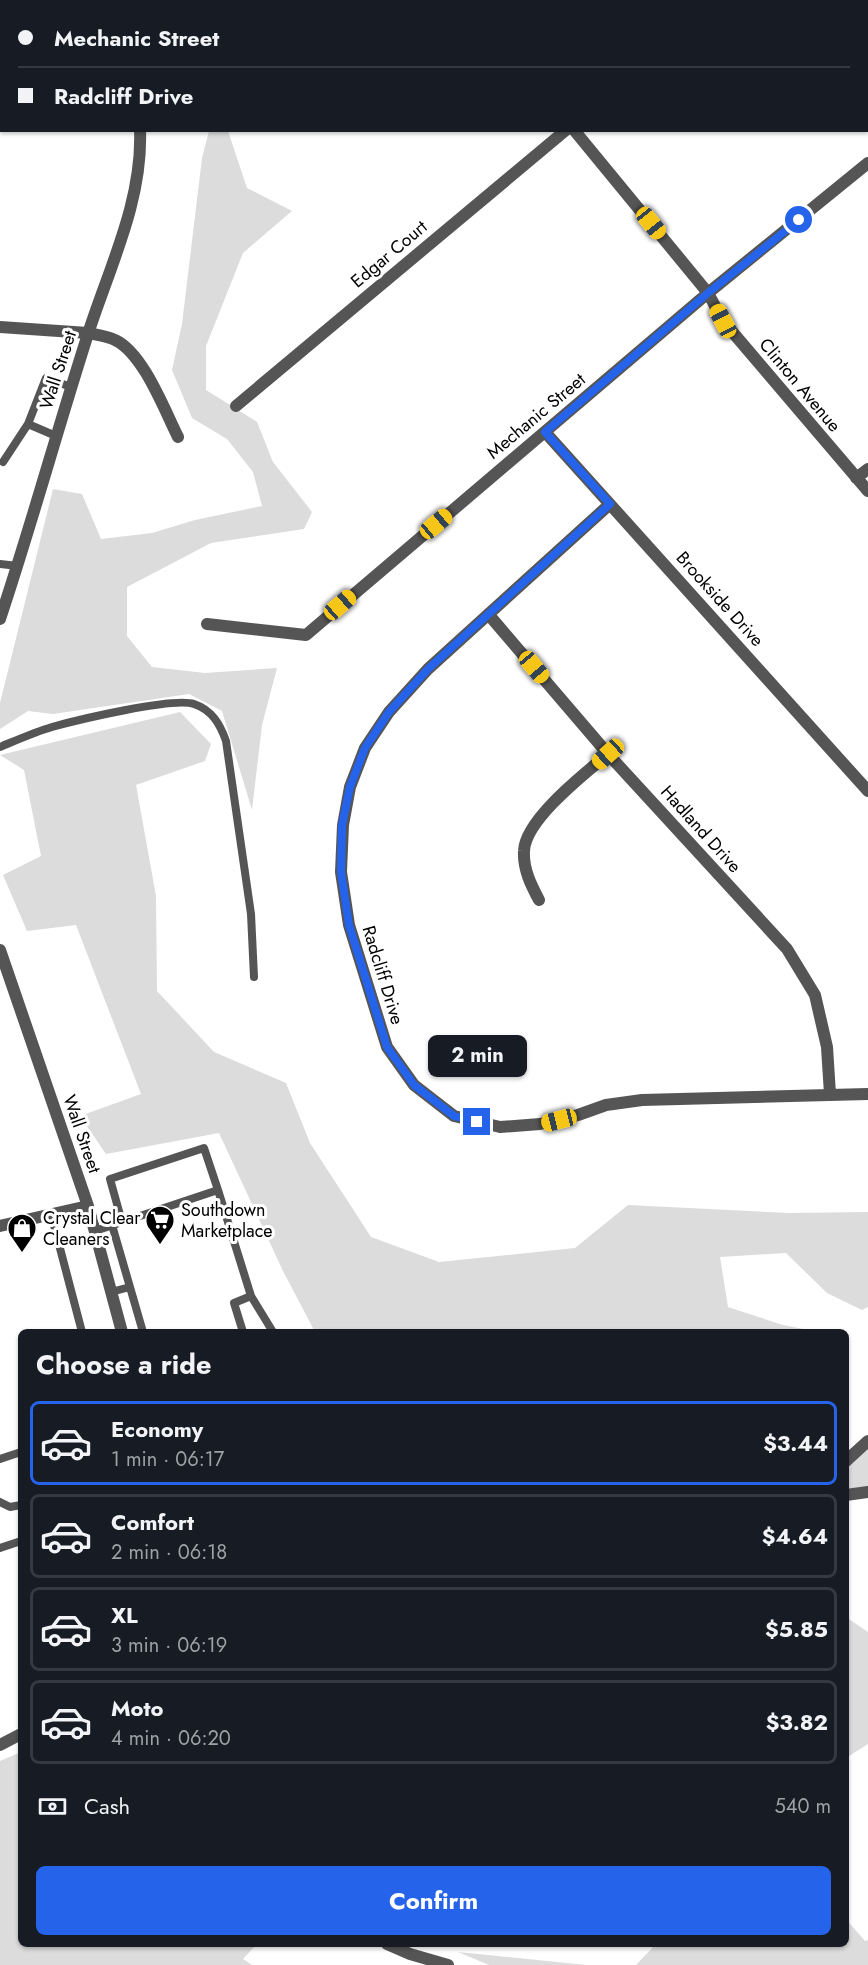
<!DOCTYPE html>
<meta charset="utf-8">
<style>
:root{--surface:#171b24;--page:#20242c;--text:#f1f3f6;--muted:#9ea1a6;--line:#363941;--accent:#2563eb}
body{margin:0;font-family:Jost,sans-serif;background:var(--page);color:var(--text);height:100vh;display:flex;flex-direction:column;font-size:22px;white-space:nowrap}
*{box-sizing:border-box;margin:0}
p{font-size:20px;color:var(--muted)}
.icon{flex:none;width:33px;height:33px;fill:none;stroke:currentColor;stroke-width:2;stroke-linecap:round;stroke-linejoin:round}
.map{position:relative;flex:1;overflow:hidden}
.details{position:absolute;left:18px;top:1329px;width:831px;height:618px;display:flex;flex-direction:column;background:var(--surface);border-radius:9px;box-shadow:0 2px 4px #0004}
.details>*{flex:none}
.guide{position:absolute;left:0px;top:0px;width:868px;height:132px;box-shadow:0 2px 4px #0004;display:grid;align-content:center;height:132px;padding:0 18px;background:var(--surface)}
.end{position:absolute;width:27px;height:27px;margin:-14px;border:8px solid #2563eb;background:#fff;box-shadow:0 0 0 3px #fff}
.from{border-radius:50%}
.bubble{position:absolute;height:42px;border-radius:9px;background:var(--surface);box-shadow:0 2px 4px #0004;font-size:20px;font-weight:700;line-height:42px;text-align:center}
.car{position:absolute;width:18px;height:36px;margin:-18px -9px;border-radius:8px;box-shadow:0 0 4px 2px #0007;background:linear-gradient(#f5c518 24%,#345 0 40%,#f5c518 0 76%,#345 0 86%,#f5c518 0)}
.guide b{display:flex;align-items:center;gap:21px;height:57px;font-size:22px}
.guide b+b{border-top:2px solid var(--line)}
.guide i{width:15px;height:15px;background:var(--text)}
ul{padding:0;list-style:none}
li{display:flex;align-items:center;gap:18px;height:84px;margin:0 12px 9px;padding:0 6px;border:3px solid var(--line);border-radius:9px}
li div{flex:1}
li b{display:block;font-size:22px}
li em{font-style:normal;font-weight:700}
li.current{border-color:var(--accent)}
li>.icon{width:54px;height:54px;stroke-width:1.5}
h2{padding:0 18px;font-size:27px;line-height:72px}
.pay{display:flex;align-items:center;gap:15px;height:66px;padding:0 18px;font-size:22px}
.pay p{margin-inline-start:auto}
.cta{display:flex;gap:12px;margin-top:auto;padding:12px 18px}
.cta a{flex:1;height:69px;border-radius:9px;background:var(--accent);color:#fff;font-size:24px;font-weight:700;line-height:69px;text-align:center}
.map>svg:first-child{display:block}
.green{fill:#dcdcdc}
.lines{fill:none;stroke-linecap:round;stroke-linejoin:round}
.service{stroke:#555;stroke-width:8}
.minor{stroke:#555;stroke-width:12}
.tertiary{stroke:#555;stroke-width:12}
.route{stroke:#2563eb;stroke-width:8}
.labels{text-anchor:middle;stroke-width:6;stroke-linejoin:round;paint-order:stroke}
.street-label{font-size:18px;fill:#000;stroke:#fff}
.poi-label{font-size:18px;fill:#000;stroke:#fff;text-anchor:start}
</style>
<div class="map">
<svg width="868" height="1965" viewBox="0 0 868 1965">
<rect width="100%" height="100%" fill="#fff"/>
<path class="green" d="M209 131H228L247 188 292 211 243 253 206 346V390L257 422 273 462 312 512 304 529 211 543 127 587V636L152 667 205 673 277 668 262 725 252 810 222 711 189 694 53 714 28 711 0 729V703L53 489 82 494 101 539 152 533 195 520 262 506 253 472 227 439 192 418 172 370 182 324 202 158Z
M180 712 211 744 205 761 136 785 156 896 157 991 214 1052 286 1083 310 1143 371 1237 439 1262 575 1248 628 1205 789 1213 868 1212V1307L862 1310 827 1293 786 1253 720 1257 728 1307 783 1325 819 1332H315L283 1271 219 1133 106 1154 80 1116 141 1094 76 925 27 931 3 875 41 856 24 770 0 755Z
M868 1446V1488L846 1489V1466Z
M846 1617 868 1632V1744L846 1758Z
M21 1752V1944H257L243 1959 252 1965H0V1761Z
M846 1919 865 1941 868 1940V1965H636L656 1944H846Z
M458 1952 586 1965H489Z"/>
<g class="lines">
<path class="service" d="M28 424 56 436
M3 462 28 424 46 378 71 387
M0 564 18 566
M0 747C17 740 35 732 52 727 77 720 173 697 194 704 212 710 220 724 226 741L251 914 254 977
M51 1214 82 1332
M122 1222 110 1179 204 1148 218 1190
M112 1225 143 1332
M95 1231 218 1190 251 1296 273 1332
M111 1292 130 1287
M243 1332 234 1303 251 1296
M0 1459 21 1452
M0 1502 10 1507 21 1505
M0 1548 21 1541"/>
<path class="minor" d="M463 0 464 2
M739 0V2
M353 2 355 0
M785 2 788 0
M574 130 708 293 723 321 868 491
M88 333C97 335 107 336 115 340 143 353 164 409 178 437
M236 406 566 130
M545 432 868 791
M856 478 868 469
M610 504 428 669 389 712 365 748 350 787 343 825 341 872 349 925 387 1047 414 1085 454 1116 500 1127 540 1124 578 1115 606 1105 642 1100 868 1094
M489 615 608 754 787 949 815 995 827 1047 830 1094
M207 624 306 635 708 293 868 163
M539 900C531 885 523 869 524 851 525 820 584 774 608 754
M846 1461 868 1441
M846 1495 868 1492
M0 1745 21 1734"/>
<path class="tertiary" d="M123 0V2
M0 327 88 333
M0 619C31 526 57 431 87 337 108 270 143 202 140 130
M0 950 88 1206 122 1332
M0 1226 88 1206
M387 1944 410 1954 448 1965"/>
</g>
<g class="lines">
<path class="route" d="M477 1122 454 1116 414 1085 387 1047 349 925 341 872 342 825 350 787 365 748 389 712 428 669 610 504 545 432 708 293 799 220"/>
</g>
<defs>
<g id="supermarket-pin" transform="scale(1.5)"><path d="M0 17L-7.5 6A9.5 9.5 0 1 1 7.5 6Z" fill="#000" stroke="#fff"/><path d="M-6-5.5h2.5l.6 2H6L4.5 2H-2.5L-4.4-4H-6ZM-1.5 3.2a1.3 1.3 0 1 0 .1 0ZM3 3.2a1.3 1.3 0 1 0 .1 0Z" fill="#fff"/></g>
<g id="shop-pin" transform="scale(1.5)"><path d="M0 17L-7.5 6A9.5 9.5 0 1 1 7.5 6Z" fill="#000" stroke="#fff"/><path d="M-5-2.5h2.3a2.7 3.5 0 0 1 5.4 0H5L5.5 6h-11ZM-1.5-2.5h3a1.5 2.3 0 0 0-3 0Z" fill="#fff"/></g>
</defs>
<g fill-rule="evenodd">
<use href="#supermarket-pin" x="160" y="1220"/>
<use href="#shop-pin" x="22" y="1228"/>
</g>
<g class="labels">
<g class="street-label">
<text transform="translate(389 254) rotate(-40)" y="6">Edgar Court</text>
<text transform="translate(58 370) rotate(-72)" y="6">Wall Street</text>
<text transform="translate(800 385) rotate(50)" y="6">Clinton Avenue</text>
<text transform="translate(536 416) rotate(-40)" y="6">Mechanic Street</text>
<text transform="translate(720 599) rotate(48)" y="6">Brookside Drive</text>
<text transform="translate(701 829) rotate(48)" y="6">Hadland Drive</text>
<text transform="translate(383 975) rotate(73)" y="6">Radcliff Drive</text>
<text transform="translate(82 1134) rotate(71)" y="6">Wall Street</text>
</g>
<g class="poi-label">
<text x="181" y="1216">Southdown<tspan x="181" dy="21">Marketplace</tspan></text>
<text x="43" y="1224">Crystal Clear<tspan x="43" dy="21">Cleaners</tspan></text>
</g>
</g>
</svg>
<i class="end from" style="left:799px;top:220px"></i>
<i class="end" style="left:477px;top:1122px"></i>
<div class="bubble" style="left:428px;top:1035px;width:99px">2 min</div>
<i class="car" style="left:651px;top:223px;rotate:141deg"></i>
<i class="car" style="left:723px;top:321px;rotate:332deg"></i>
<i class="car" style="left:436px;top:524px;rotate:50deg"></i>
<i class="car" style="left:340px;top:605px;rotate:49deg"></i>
<i class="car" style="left:534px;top:667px;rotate:140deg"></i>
<i class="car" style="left:608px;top:754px;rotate:228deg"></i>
<i class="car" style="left:559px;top:1120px;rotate:256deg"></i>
<div class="guide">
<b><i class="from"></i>Mechanic Street</b>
<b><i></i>Radcliff Drive</b>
</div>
<section class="details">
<h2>Choose a ride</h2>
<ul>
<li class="current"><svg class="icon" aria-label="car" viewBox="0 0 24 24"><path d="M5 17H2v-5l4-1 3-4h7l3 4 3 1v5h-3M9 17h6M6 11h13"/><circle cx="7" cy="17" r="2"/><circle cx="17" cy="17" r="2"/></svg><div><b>Economy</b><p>1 min · 06:17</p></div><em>$3.44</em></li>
<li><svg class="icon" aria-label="car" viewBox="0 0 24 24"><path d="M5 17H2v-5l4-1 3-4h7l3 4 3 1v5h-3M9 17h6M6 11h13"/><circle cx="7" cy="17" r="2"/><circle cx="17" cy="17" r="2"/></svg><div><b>Comfort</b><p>2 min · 06:18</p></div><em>$4.64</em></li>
<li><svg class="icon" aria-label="car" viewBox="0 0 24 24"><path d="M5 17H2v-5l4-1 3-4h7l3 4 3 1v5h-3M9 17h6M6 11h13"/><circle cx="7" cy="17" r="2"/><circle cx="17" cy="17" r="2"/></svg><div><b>XL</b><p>3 min · 06:19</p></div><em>$5.85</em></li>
<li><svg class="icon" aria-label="car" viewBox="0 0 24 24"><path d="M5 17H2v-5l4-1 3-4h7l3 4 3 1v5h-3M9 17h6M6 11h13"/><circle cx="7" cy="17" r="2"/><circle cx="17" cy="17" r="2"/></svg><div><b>Moto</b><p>4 min · 06:20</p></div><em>$3.82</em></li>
</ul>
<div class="pay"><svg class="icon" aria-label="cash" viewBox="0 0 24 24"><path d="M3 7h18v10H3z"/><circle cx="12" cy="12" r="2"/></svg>Cash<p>540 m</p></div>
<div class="cta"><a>Confirm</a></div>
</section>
</div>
